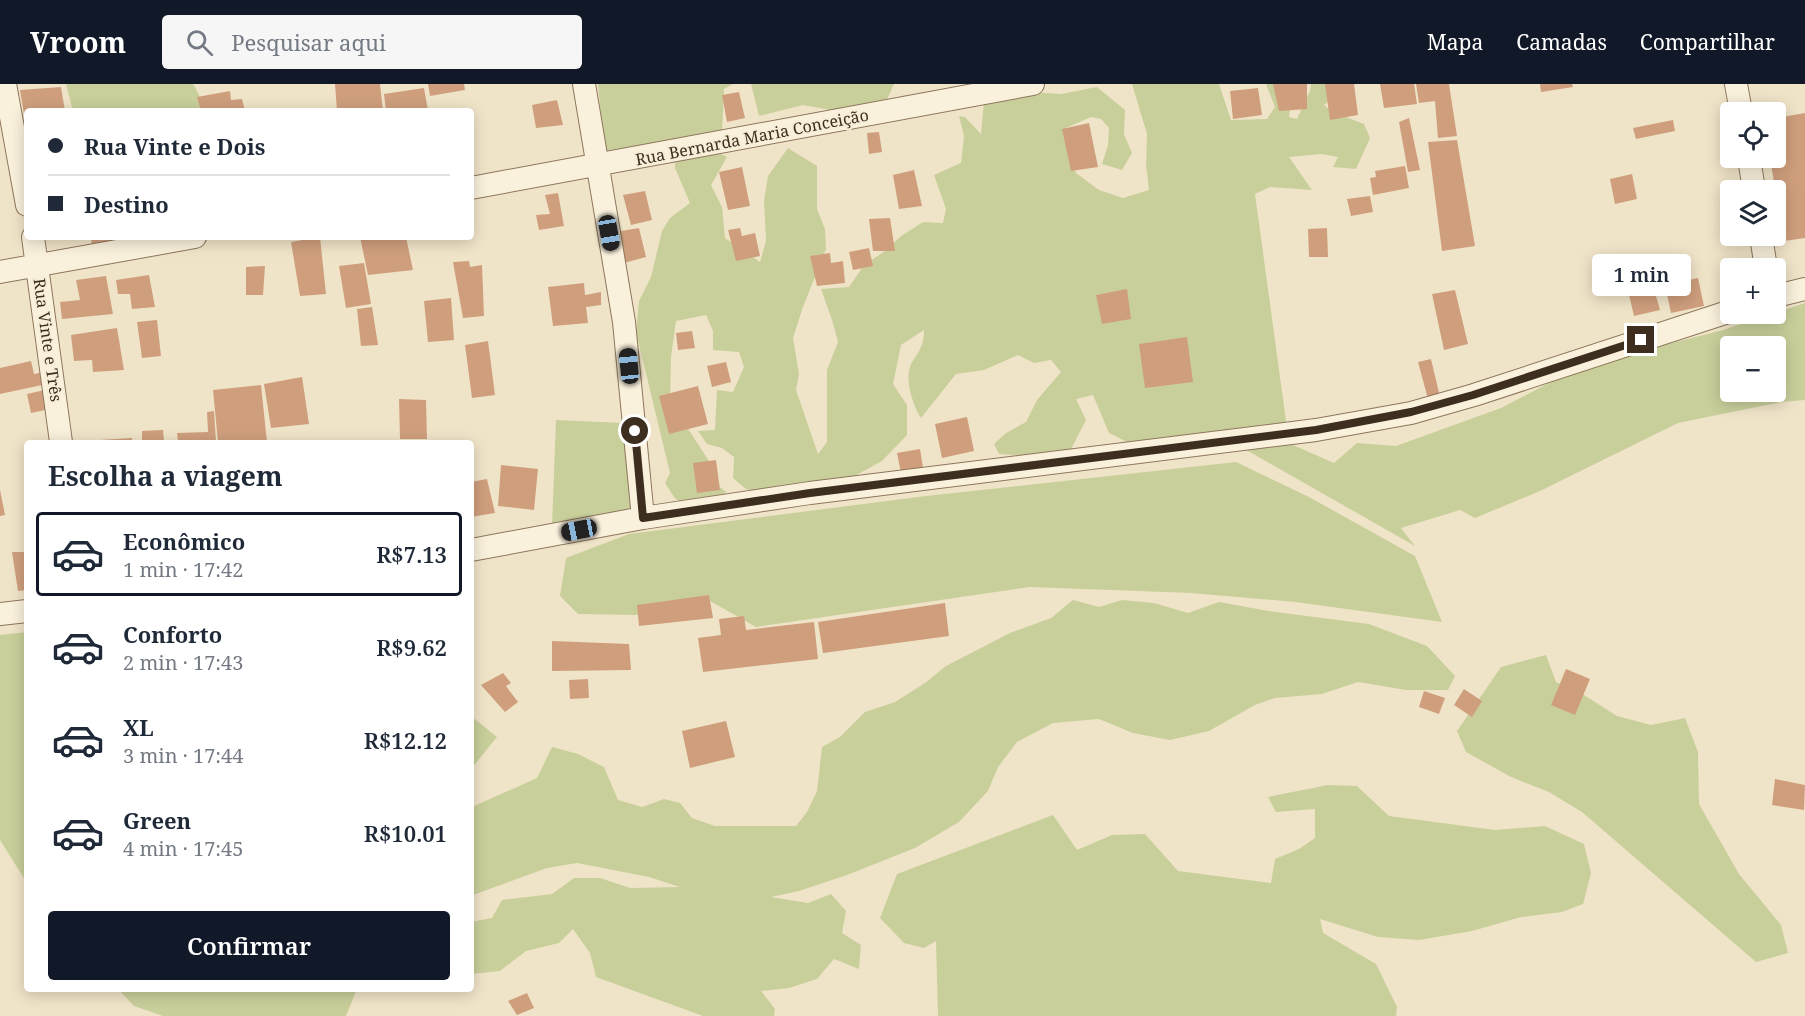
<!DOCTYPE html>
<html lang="pt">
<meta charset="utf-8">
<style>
:root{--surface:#fff;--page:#f6f6f7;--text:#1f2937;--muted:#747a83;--line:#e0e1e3;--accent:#111827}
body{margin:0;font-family:"Noto Serif",serif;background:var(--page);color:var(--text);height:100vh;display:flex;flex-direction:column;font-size:22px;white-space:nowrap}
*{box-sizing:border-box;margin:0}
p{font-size:20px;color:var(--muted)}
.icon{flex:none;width:33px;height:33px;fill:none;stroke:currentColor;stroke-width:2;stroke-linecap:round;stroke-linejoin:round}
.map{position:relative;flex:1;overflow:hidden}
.sheet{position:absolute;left:24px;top:356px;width:450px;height:552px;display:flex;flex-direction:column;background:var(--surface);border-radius:6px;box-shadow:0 3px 15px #0003}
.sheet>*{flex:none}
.top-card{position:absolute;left:24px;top:24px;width:450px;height:132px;border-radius:6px;box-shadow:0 3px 15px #0003;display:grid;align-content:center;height:132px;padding:0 24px;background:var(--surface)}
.fabs{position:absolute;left:1720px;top:18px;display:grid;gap:12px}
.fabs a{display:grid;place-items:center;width:66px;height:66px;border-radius:6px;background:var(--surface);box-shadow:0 3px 15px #0003;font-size:30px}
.end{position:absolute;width:27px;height:27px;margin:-14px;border:8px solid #3d2e20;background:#fff;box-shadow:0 0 0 3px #fff}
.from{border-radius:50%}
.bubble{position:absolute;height:42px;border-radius:6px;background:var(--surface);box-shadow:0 3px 15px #0003;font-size:20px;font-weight:600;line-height:42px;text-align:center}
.car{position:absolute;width:18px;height:36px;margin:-18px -9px;border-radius:8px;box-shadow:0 0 4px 2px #0007;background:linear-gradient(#222 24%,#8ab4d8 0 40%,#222 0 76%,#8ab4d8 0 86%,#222 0)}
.top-card b{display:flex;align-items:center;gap:21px;height:57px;font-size:22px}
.top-card b+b{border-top:2px solid var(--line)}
.top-card i{width:15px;height:15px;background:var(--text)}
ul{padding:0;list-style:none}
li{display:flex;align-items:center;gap:18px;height:84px;margin:0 12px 9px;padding:0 12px;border:3px solid transparent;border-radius:6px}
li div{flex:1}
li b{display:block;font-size:22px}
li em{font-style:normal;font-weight:600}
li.active{border-color:var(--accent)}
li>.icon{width:54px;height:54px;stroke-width:1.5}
h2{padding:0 24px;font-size:27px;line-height:72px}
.primary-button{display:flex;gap:12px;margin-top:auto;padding:12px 24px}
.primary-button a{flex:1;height:69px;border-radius:6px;background:var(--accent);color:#fff;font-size:24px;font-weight:600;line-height:69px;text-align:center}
header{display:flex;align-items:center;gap:36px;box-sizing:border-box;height:84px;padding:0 30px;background:var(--accent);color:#fff}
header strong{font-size:28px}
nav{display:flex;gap:33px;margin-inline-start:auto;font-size:21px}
.search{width:420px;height:54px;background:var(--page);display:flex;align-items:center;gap:15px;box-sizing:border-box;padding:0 21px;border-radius:6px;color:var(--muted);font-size:22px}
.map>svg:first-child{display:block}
.green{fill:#c9cf9b;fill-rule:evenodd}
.building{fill:#cf9f7d}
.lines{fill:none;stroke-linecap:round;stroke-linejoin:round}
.minor-casing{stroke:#8d765c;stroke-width:24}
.minor{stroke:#faf1dc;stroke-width:22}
.route{stroke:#3d2e20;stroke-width:8}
.labels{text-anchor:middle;stroke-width:4.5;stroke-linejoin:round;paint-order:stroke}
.street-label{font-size:16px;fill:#3d2e20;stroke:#f7eed8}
</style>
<header>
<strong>Vroom</strong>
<div class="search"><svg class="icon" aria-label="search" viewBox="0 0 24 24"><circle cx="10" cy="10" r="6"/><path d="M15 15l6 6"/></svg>Pesquisar aqui</div>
<nav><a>Mapa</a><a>Camadas</a><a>Compartilhar</a></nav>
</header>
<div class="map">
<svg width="1805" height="932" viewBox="0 0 1805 932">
<rect width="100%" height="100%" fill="#f0e4c8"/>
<path class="green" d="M66 0H192L194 1 207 27H73Z
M598 0H733L724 5 722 49 604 67Z
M751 0H894L878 35 857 44 836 27 803 21 759 32Z
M1132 0H1219L1231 36 1267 35 1275 23 1266 0H1285L1292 8 1289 33 1297 35 1310 7 1311 0H1342L1339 9 1324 21 1333 28 1364 40 1370 54 1356 85 1333 83 1338 73 1322 70 1289 73 1312 106 1270 103 1255 110 1287 344 1129 359 1109 349 1093 311 1076 315 1086 336 1070 367 1042 373 999 370 994 360 1006 349 1026 338 1037 316 1061 288 1051 276 1034 279 1018 271 984 286 956 290 921 334C914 323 906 300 909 287 913 270 924 269 924 246L901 261 893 300 907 321V351L882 377 840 400 758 408 746 405 733 394 734 373 722 364 707 360 698 347 715 346 717 306 733 308 744 283 739 268 713 266V247L706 231 676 237 671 273 670 317 709 377 703 389 726 408 718 421 684 422 674 413 665 399 670 389 636 248 639 217 651 193 662 147 670 134 690 119 675 84V73L712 66 727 73 711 101 722 123 725 154 760 178 766 157 764 117 768 92 788 64 817 82V125L825 145 826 165 803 223 793 254 799 290 796 306 818 370 827 358V286L838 258 832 236 821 205 849 203 864 181 885 167 901 152 923 138 943 139 946 125 934 91 961 79 964 52 959 32 965 33 981 50 984 17 1029 8 1061 10 1097 3 1125 26 1124 50 1132 69 1122 86 1102 80 1108 61 1109 44 1101 35 1091 33 1066 44 1068 65 1076 89 1099 106 1123 114 1149 106 1146 80 1147 50Z
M1805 219V316L1781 318 1678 339 1540 407 1475 434 1460 426 1401 444 1415 462 1241 363 1293 361 1334 379 1357 359 1396 362 1501 324 1582 282 1723 246ZM1731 262H1776V308H1731Z
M556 336 623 339 640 431 552 442Z
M1236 378 1309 413 1415 472 1442 538 1295 518 1191 509 1030 503 756 543 710 517 636 531 578 530 560 512 566 474 629 450 926 412Z
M1073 516 1099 523 1122 516 1154 519 1188 529 1219 518 1269 527 1369 540 1427 562 1455 592 1448 606H1406L1358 598 1322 610 1275 614 1255 621 1209 647 1170 656 1133 649 1099 635 1053 639 1017 658 998 683 988 707 959 738 915 764 847 791 799 807 771 813 808 819 831 810 846 827 842 849 861 861 859 885 834 875 817 895 789 904 761 907 775 925 774 932H703L596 893 590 869 573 845 559 859 526 867 500 887 471 890V838L492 834 502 816 552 810 574 794H600L630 804 680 803 649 793 577 779 547 784 476 810H471V727L474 722 537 694 552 663 578 670 604 683 618 716 642 723 664 715 680 719 692 734 715 742H796L807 728 817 707 822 663 840 653 865 628 895 618 925 599 946 582 1010 549 1051 534Z
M27 548V799L0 756V551Z
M1546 571 1556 598 1584 611 1617 632 1651 641 1685 634 1698 668 1699 720 1739 790 1781 841 1788 869 1756 878 1582 728 1549 708 1511 693 1466 668 1457 647 1501 583Z
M471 632 497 653 471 685Z
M1328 701 1357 702 1389 732 1495 746 1545 742 1584 760 1591 789 1583 820 1562 828 1521 833 1472 847 1419 856 1378 853 1320 835 1323 849 1376 880 1397 923 1396 932H938L936 857 924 864 904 859 880 834 897 790 1053 731 1077 766 1112 751 1145 750 1178 787 1271 799 1275 775 1299 765 1315 754V725L1276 728 1268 713Z
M118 905H357L346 932H163L134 922Z"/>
<path class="building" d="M335 0H380L383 27H337Z
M428 0H464L465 6 430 12Z
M1273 0H1307V25L1279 27Z
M1325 0H1354L1358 31 1330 36Z
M1380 0H1414L1417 20 1384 24Z
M1416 0H1449L1457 52 1438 54 1435 17 1419 19Z
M1540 0H1572L1573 3 1541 8Z
M61 3 65 27H27L26 42 20 6Z
M424 4 428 27H386L384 10Z
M1258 4 1262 31 1233 35 1230 7Z
M230 7 231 16 242 15 245 27H201L197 13Z
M739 8 745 34 727 38 722 11Z
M557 16 563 41 536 44 532 21Z
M1805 29V154L1784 157 1770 74H1776V34Z
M1409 34 1420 86 1408 88 1399 38Z
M1673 36 1675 47 1636 55 1633 44Z
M1089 39 1098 83 1071 87 1062 45Z
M879 48 882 68 869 70 867 49Z
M1457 56 1475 162 1442 167 1428 58Z
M1405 82 1409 104 1373 111 1370 94 1376 93 1375 87Z
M742 83 750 122 728 126 719 88Z
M914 86 922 122 899 125 893 91Z
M1632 90 1637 115 1615 120 1610 95Z
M645 107 652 136 631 141 623 111Z
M558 109 564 142 539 146 536 131 550 130 545 111Z
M1370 112 1373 128 1351 132 1347 115Z
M890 134 895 167H873L869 135Z
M639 144 646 173 624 179 621 147Z
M740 144 742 152 755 149 760 172 736 177 728 146Z
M1327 144 1328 173H1309L1308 145Z
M91 153H112L114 163 92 164Z
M320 153 326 210 300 212 291 158Z
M360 153H406L413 186 368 191Z
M869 164 873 182 853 186 849 168Z
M830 169 831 179 843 177 845 199 817 202 810 172Z
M469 177 470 183 482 181 484 232 463 234 453 178Z
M364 179 371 220 346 224 339 182Z
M265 182 263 211H246V183Z
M149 191 155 223 132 225 130 210H118L116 196Z
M106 192 113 230 62 235 60 218 80 216 76 196Z
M1698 194 1704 222 1671 229 1665 201Z
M1731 194V204L1725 205 1723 195Z
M584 199 585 211 601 208V221L586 223 588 239 553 242 548 203Z
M1127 205 1131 235 1102 240 1096 211Z
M1654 205 1660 226 1634 232 1629 211Z
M1455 206 1468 260 1444 266 1432 210Z
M451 214 454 256 428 258 424 217Z
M372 223 378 261 361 262 357 225Z
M157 236 161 272 142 274 137 238Z
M117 244 124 286 93 288 92 276 74 277 71 251Z
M692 247 695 264 678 266 676 249Z
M1187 253 1193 298 1145 304 1139 260Z
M488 257 495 311 472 314 465 261Z
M1431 275 1440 313 1428 315 1418 278Z
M31 277 34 290 44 288 47 300 0 310V284Z
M726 278 731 298 712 303 707 282Z
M302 293 309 340 271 344 264 300Z
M261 301 267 358H218L213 306Z
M698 302 708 340 669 350 659 312Z
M49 305 54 324 31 329 27 310Z
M399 315 426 316 427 355H400Z
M214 327 216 358H178L177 349 208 348 207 328Z
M967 333 974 367 942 374 935 340Z
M163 346 164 358H142V347Z
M132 354V358H84V357Z
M920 365 924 390 902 394 897 369Z
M716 376 720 406 697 409 693 379Z
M501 381 538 385 534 426 498 422Z
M487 395 495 429 471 433V398Z
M0 406 5 431 0 432Z
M12 468H27V506L18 507Z
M709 511 713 534 639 542 637 521Z
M945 519 949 552 823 569 818 538Z
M744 532 746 546 814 538 818 575 703 588 698 554 721 551 719 535Z
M552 557 629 560 631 586 552 587Z
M1566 585 1590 595 1575 631 1551 621Z
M503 589 511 599 506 602 518 618 505 628 481 601Z
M588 595 589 614 570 615 569 596Z
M1464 605 1482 617 1472 633 1454 621Z
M1424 607 1445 614 1439 630 1419 623Z
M726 637 735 673 690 684 682 647Z
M1775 695 1805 701 1804 726 1772 721Z
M527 909 534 924 517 931 508 917Z"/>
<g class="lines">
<g class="minor-casing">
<path id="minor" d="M5 0 27 121
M584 0 624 238 643 434
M1736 0 1741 28
M1749 74 1754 106
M471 104 1033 0
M1761 152 1766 184
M33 153 61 358
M0 188 195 153
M1776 212 1805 205
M471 466 643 434 810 409 1316 346 1411 329 1474 311 1731 227
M0 530 27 527"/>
</g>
<use href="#minor" class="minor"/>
</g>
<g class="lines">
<path class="route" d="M635 347 643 434 810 409 1316 346 1411 328 1473 311 1641 256"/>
</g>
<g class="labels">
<g class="street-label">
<text transform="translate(752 53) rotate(-11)" y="6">Rua Bernarda Maria Conceição</text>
<text transform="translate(48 256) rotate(82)" y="6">Rua Vinte e Três</text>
</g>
</g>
</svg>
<div class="fabs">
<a><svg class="icon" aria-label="locate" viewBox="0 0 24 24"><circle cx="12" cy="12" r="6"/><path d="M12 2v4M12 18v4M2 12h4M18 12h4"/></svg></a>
<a><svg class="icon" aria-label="layers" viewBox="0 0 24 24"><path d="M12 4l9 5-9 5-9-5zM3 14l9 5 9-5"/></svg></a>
<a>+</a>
<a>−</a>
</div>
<i class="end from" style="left:635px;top:347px"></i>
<i class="end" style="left:1641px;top:256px"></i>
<div class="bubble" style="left:1592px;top:170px;width:99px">1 min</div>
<i class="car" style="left:609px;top:149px;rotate:170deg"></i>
<i class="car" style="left:629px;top:282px;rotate:354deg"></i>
<i class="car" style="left:579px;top:446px;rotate:259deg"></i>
<div class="top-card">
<b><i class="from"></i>Rua Vinte e Dois</b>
<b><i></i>Destino</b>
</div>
<section class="sheet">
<h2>Escolha a viagem</h2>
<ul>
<li class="active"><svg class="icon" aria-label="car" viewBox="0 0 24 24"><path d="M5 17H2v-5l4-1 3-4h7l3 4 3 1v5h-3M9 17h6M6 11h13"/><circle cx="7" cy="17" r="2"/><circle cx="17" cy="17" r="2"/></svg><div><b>Econômico</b><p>1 min · 17:42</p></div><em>R$7.13</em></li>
<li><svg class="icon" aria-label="car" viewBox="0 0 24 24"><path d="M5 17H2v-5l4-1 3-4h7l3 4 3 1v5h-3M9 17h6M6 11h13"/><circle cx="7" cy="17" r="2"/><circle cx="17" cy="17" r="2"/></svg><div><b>Conforto</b><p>2 min · 17:43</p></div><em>R$9.62</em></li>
<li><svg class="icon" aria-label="car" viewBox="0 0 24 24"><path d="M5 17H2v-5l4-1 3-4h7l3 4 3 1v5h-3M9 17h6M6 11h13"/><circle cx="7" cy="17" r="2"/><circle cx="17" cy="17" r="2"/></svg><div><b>XL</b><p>3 min · 17:44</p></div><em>R$12.12</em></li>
<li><svg class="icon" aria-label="car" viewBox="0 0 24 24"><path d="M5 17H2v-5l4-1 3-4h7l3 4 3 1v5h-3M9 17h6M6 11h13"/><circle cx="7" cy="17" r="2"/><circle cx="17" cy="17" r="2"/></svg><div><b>Green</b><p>4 min · 17:45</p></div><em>R$10.01</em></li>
</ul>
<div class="primary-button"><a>Confirmar</a></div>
</section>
</div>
